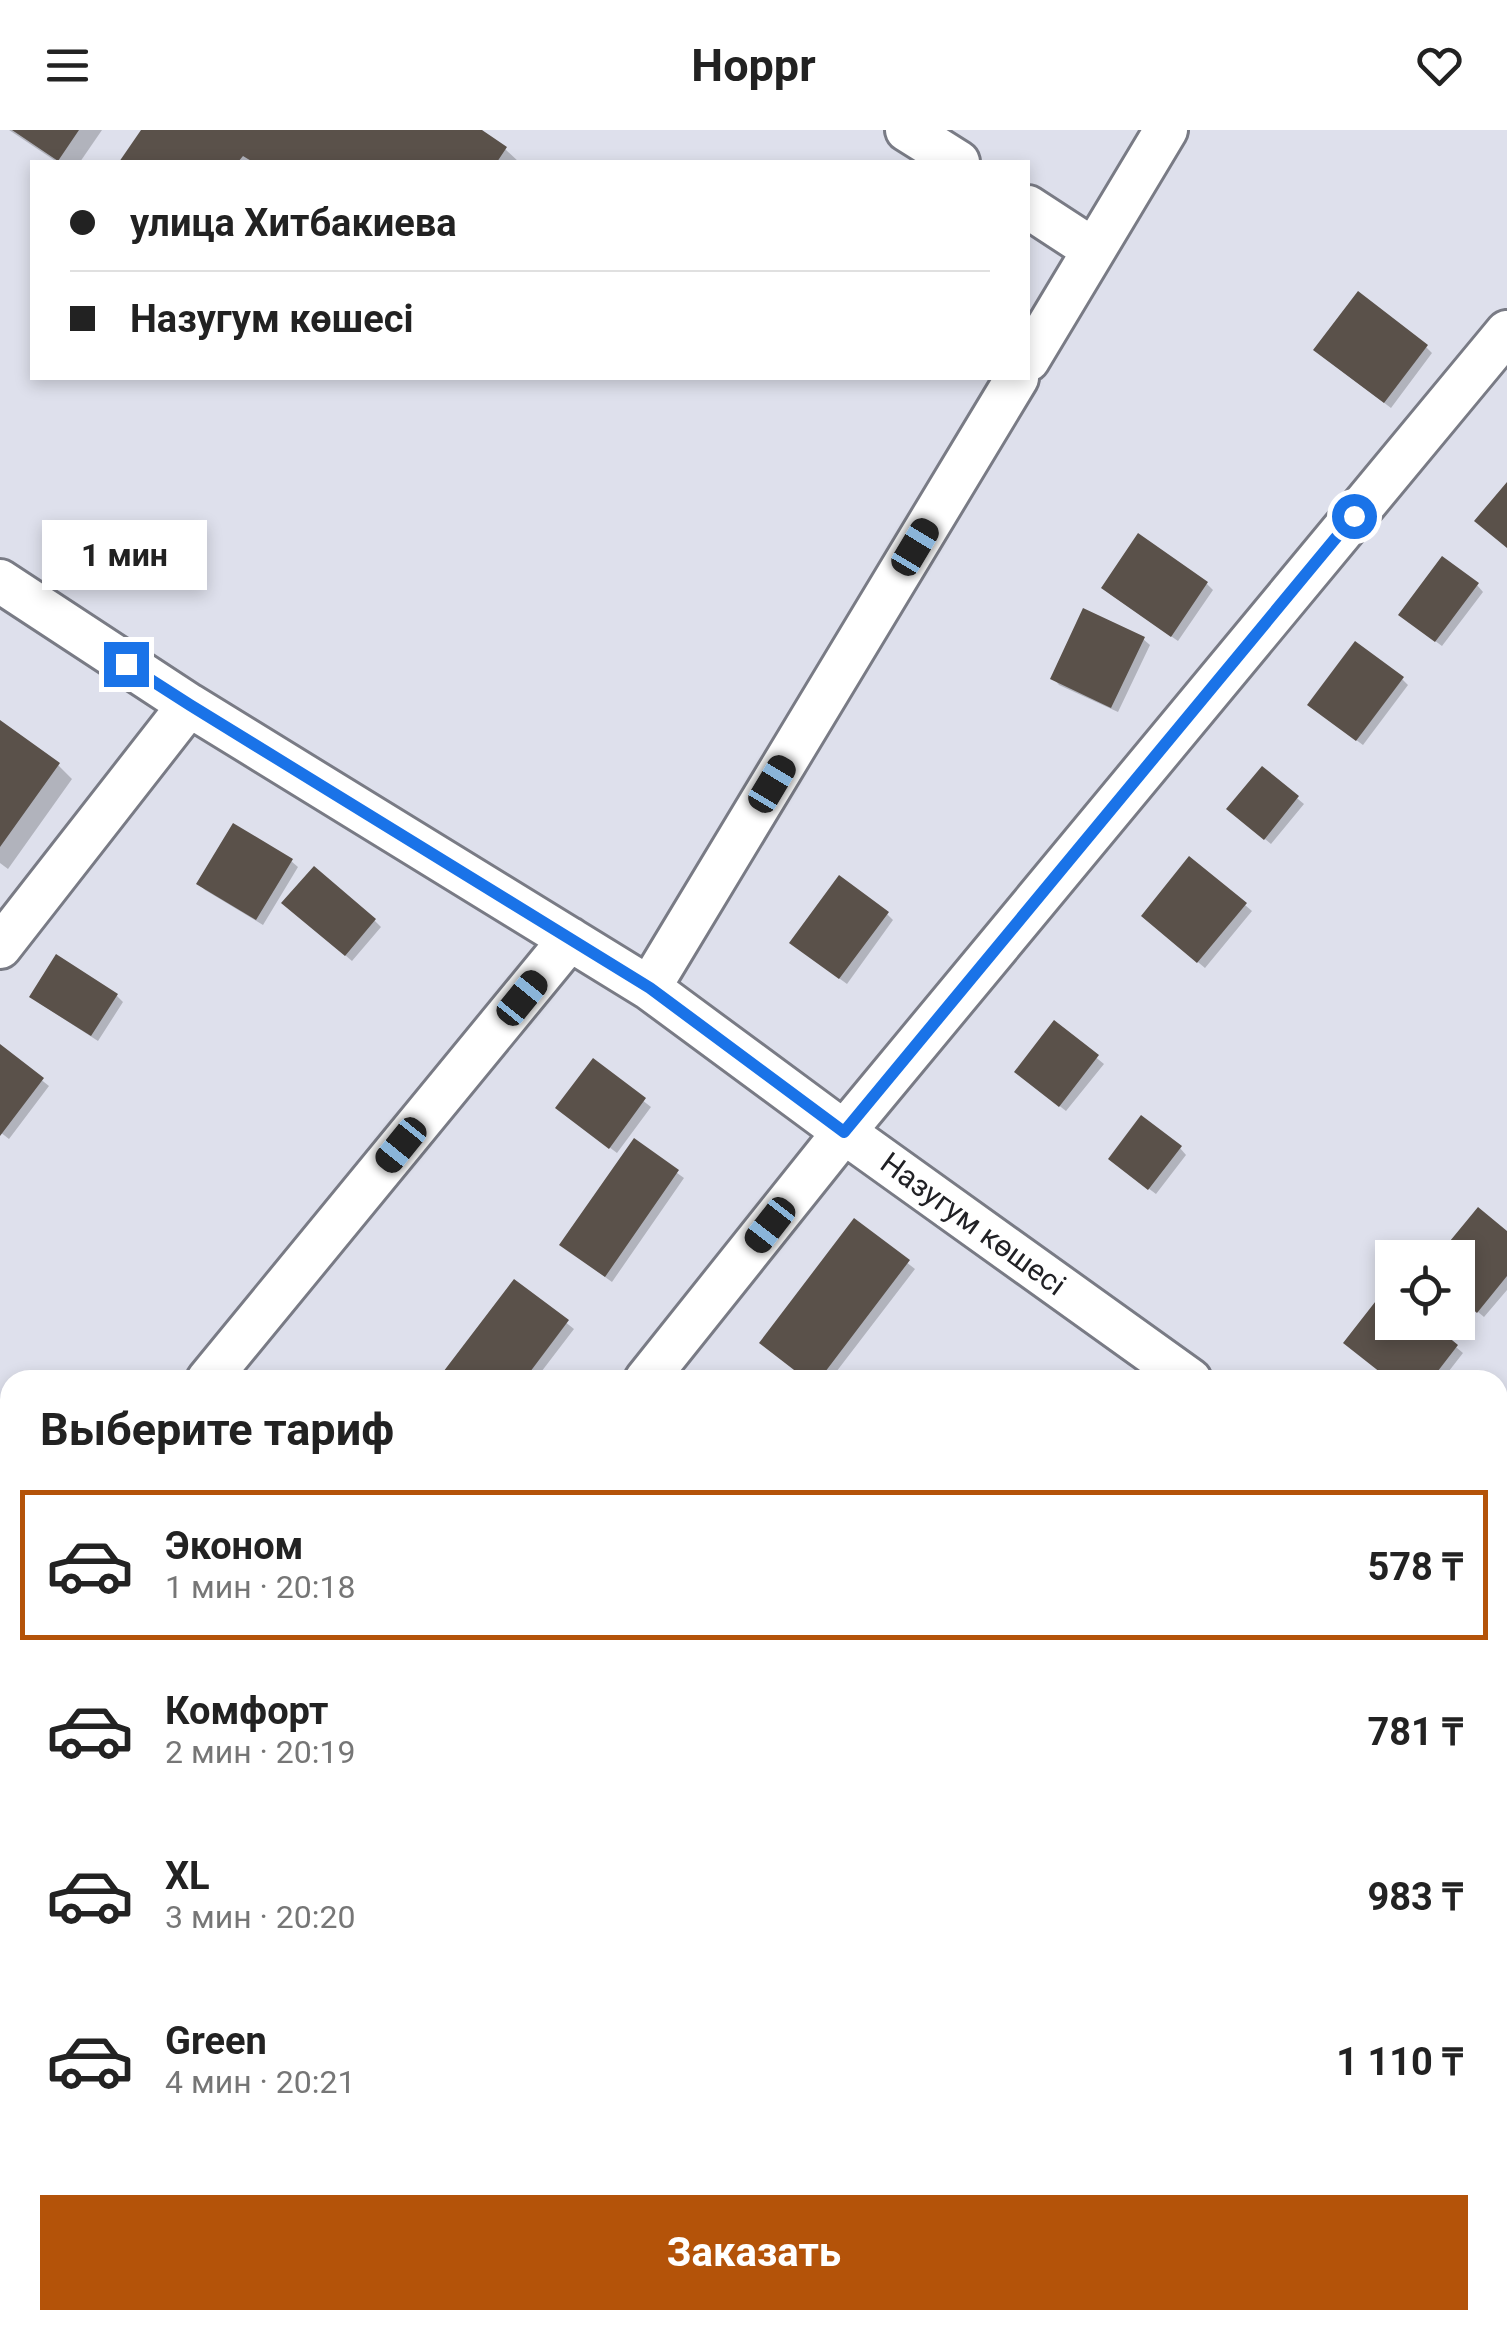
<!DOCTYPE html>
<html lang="ru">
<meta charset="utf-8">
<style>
:root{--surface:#fff;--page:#f6f6f6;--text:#222;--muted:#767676;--line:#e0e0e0;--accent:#b45309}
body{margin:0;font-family:Roboto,sans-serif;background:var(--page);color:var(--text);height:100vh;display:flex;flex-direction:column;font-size:38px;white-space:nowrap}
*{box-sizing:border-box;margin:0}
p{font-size:32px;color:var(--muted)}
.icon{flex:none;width:55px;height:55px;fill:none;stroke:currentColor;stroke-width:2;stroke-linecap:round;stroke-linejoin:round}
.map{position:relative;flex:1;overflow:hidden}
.drawer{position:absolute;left:0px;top:1240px;width:1508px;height:960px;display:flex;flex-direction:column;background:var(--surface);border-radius:30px 30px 0 0;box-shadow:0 5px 15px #0003}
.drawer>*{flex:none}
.guide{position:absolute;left:30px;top:30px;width:1000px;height:220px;border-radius:0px;box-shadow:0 5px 15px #0003;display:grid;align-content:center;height:220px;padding:0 40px;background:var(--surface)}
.buttons{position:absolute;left:1375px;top:1110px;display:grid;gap:20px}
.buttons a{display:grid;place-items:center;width:100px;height:100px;border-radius:0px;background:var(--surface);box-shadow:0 5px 15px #0003;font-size:50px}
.end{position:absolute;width:45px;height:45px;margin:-22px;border:12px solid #1a73e8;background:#fff;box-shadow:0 0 0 5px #fff}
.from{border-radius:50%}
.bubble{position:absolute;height:70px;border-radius:0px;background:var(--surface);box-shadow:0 5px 15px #0003;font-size:32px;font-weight:700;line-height:70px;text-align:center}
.car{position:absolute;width:30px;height:60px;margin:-30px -15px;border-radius:12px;box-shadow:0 0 8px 2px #0007;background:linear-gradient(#222 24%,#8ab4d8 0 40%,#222 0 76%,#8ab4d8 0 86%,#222 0)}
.guide b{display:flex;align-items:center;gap:35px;height:95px;font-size:38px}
.guide b+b{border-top:2px solid var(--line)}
.guide i{width:25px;height:25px;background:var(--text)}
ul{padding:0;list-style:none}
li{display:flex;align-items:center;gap:30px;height:150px;margin:0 20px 15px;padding:0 20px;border:5px solid transparent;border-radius:0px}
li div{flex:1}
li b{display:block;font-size:38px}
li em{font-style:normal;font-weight:700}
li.selected{border-color:var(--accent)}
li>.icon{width:90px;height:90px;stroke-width:1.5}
h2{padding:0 40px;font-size:45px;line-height:120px}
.action{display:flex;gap:20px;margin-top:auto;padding:20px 40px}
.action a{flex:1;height:115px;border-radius:0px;background:var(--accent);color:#fff;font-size:40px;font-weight:700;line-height:115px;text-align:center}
header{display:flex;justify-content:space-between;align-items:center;height:130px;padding:0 40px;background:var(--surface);font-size:45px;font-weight:700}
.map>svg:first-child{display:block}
.shadow{fill:#0003}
.building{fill:#5a514a}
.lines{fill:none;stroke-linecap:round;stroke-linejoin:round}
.minor-casing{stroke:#797b85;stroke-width:48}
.minor{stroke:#fff;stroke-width:42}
.route{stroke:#1a73e8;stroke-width:12}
.labels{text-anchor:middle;stroke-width:10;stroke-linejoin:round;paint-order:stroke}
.street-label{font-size:30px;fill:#212125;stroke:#fff}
</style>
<header><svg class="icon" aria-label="menu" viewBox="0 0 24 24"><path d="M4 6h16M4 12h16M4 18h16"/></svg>Hoppr<svg class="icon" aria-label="heart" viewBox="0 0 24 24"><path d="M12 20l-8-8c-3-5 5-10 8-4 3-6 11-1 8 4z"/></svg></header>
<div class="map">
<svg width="1507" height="2200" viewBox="0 0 1507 2200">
<rect width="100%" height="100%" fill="#dee0ec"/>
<path class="shadow" d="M9 0H102L80 32H57Z
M144 0H477L505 19 519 32H122Z
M1426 217 1432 223 1391 278 1322 226Z
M1207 454 1213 460 1178 511 1110 464Z
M1477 455 1483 462 1442 516 1408 491Z
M1143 509 1150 515 1118 582 1059 555 1053 548Z
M1402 549 1408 555 1363 615 1317 581Z
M0 593 58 635 72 649 8 739 0 733Z
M1262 639 1304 674 1271 714 1236 685Z
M291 731 298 737 263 795 205 760 199 754Z
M1245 775 1252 781 1205 838 1150 792Z
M291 779 374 790 381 797 352 831Z
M887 784 893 790 847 854 799 819Z
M117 866 123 872 98 911 39 873Z
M1055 894 1104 934 1066 981 1024 948Z
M0 917 49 956 9 1009 0 1002Z
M593 932 651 977 617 1023 565 984Z
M634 1012 684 1048 612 1152 569 1121Z
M1180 1018 1186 1025 1156 1064 1117 1035Z
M855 1092 915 1139 830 1250H809Z
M1507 1104V1160L1484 1187 1458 1165V1128Z
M515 1152 574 1199 535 1250H440Z
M1386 1162 1392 1167V1192H1426L1463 1223 1442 1250H1392Z
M1498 1577 1507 1585V1626L1498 1638Z
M0 1889 9 1897 0 1909Z
M0 2157 10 2166V2190H37L40 2193 34 2200H0Z
M1297 2190H1368L1374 2196 1370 2200H1308Z"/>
<path class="building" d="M12 0H79L58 31Z
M141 0H482L507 17 497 32H253L243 26 238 32H119Z
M1358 161 1428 215 1384 273 1313 220Z
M1507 352V418L1474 391Z
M1138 403 1208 452 1171 507 1101 458Z
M1442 426 1479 453 1435 512 1398 485Z
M1083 478 1145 507 1111 578 1050 549Z
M1355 511 1404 547 1356 611 1307 575Z
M0 590 60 633 0 717Z
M1262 636 1299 666 1264 710 1226 679Z
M233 693 293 729 256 790 196 754Z
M1189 726 1247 773 1197 833 1141 786Z
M314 736 376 789 345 826 281 773Z
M839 745 889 782 839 849 789 813Z
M56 824 118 864 91 906 29 867Z
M1054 890 1099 925 1059 977 1014 942Z
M0 914 44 948 0 1006Z
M593 928 646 968 609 1019 555 978Z
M1141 985 1182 1016 1148 1060 1108 1029Z
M634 1008 679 1040 605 1147 559 1115Z
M1478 1077 1507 1101V1146L1477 1183 1458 1167V1128H1436Z
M854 1088 910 1130 819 1250H807L759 1213Z
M514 1149 569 1190 524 1250H437Z
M1386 1158 1392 1163V1192H1430L1458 1215 1431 1250H1390L1343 1213Z
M1498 1574 1507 1582V1612L1498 1624Z
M0 2154 10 2162V2190H31L22 2200H0Z
M830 2190H881L891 2200H820Z
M909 2190H961L967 2196 962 2200H918Z
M1294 2190H1367L1358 2200H1306Z"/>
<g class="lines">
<g class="minor-casing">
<path id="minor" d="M907 0 958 32
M1028 77 1094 120
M1028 230 1166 0
M0 451 189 575 649 858 844 1002 1190 1250
M0 817 189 575
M649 858 1017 248
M208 1250 570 809
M646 1250 844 1002 1507 202
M1498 1363 1507 1352
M1498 1470 1507 1476
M0 1503 10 1491
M0 2060 10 2048
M760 2200 769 2190"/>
</g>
<use href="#minor" class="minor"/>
</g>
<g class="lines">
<path class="route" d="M126 534 190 575 650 858 844 1002 1354 386"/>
</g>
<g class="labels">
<g class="street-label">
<text transform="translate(973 1094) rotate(36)" y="10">Назугум көшесі</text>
</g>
</g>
</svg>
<div class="buttons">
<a><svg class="icon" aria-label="locate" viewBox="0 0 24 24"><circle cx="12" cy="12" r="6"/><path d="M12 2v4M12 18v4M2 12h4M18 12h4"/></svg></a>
</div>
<i class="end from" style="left:1354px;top:386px"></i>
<i class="end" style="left:126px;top:534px"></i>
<div class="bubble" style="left:42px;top:390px;width:165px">1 мин</div>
<i class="car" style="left:915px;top:417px;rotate:31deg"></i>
<i class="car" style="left:772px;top:654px;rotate:31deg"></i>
<i class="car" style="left:522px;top:868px;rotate:39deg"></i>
<i class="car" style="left:401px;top:1015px;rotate:219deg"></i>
<i class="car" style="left:770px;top:1095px;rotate:218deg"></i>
<div class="guide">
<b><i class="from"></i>улица Хитбакиева</b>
<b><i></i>Назугум көшесі</b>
</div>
<section class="drawer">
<h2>Выберите тариф</h2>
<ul>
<li class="selected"><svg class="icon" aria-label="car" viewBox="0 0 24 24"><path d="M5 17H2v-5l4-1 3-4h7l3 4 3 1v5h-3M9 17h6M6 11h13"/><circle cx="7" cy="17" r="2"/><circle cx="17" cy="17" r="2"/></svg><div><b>Эконом</b><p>1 мин · 20:18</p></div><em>578 ₸</em></li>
<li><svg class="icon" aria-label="car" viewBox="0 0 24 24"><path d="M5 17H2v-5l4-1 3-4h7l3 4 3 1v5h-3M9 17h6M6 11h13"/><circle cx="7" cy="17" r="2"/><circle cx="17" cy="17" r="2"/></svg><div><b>Комфорт</b><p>2 мин · 20:19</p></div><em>781 ₸</em></li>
<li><svg class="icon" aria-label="car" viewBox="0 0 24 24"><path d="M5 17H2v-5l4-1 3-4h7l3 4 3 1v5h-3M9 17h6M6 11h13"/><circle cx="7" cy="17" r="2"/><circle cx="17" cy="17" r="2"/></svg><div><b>XL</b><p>3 мин · 20:20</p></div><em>983 ₸</em></li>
<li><svg class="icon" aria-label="car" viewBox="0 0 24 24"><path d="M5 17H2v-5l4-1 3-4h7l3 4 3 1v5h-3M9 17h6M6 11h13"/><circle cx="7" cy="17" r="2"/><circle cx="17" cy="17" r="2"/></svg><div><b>Green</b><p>4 мин · 20:21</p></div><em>1 110 ₸</em></li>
</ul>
<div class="action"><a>Заказать</a></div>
</section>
</div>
